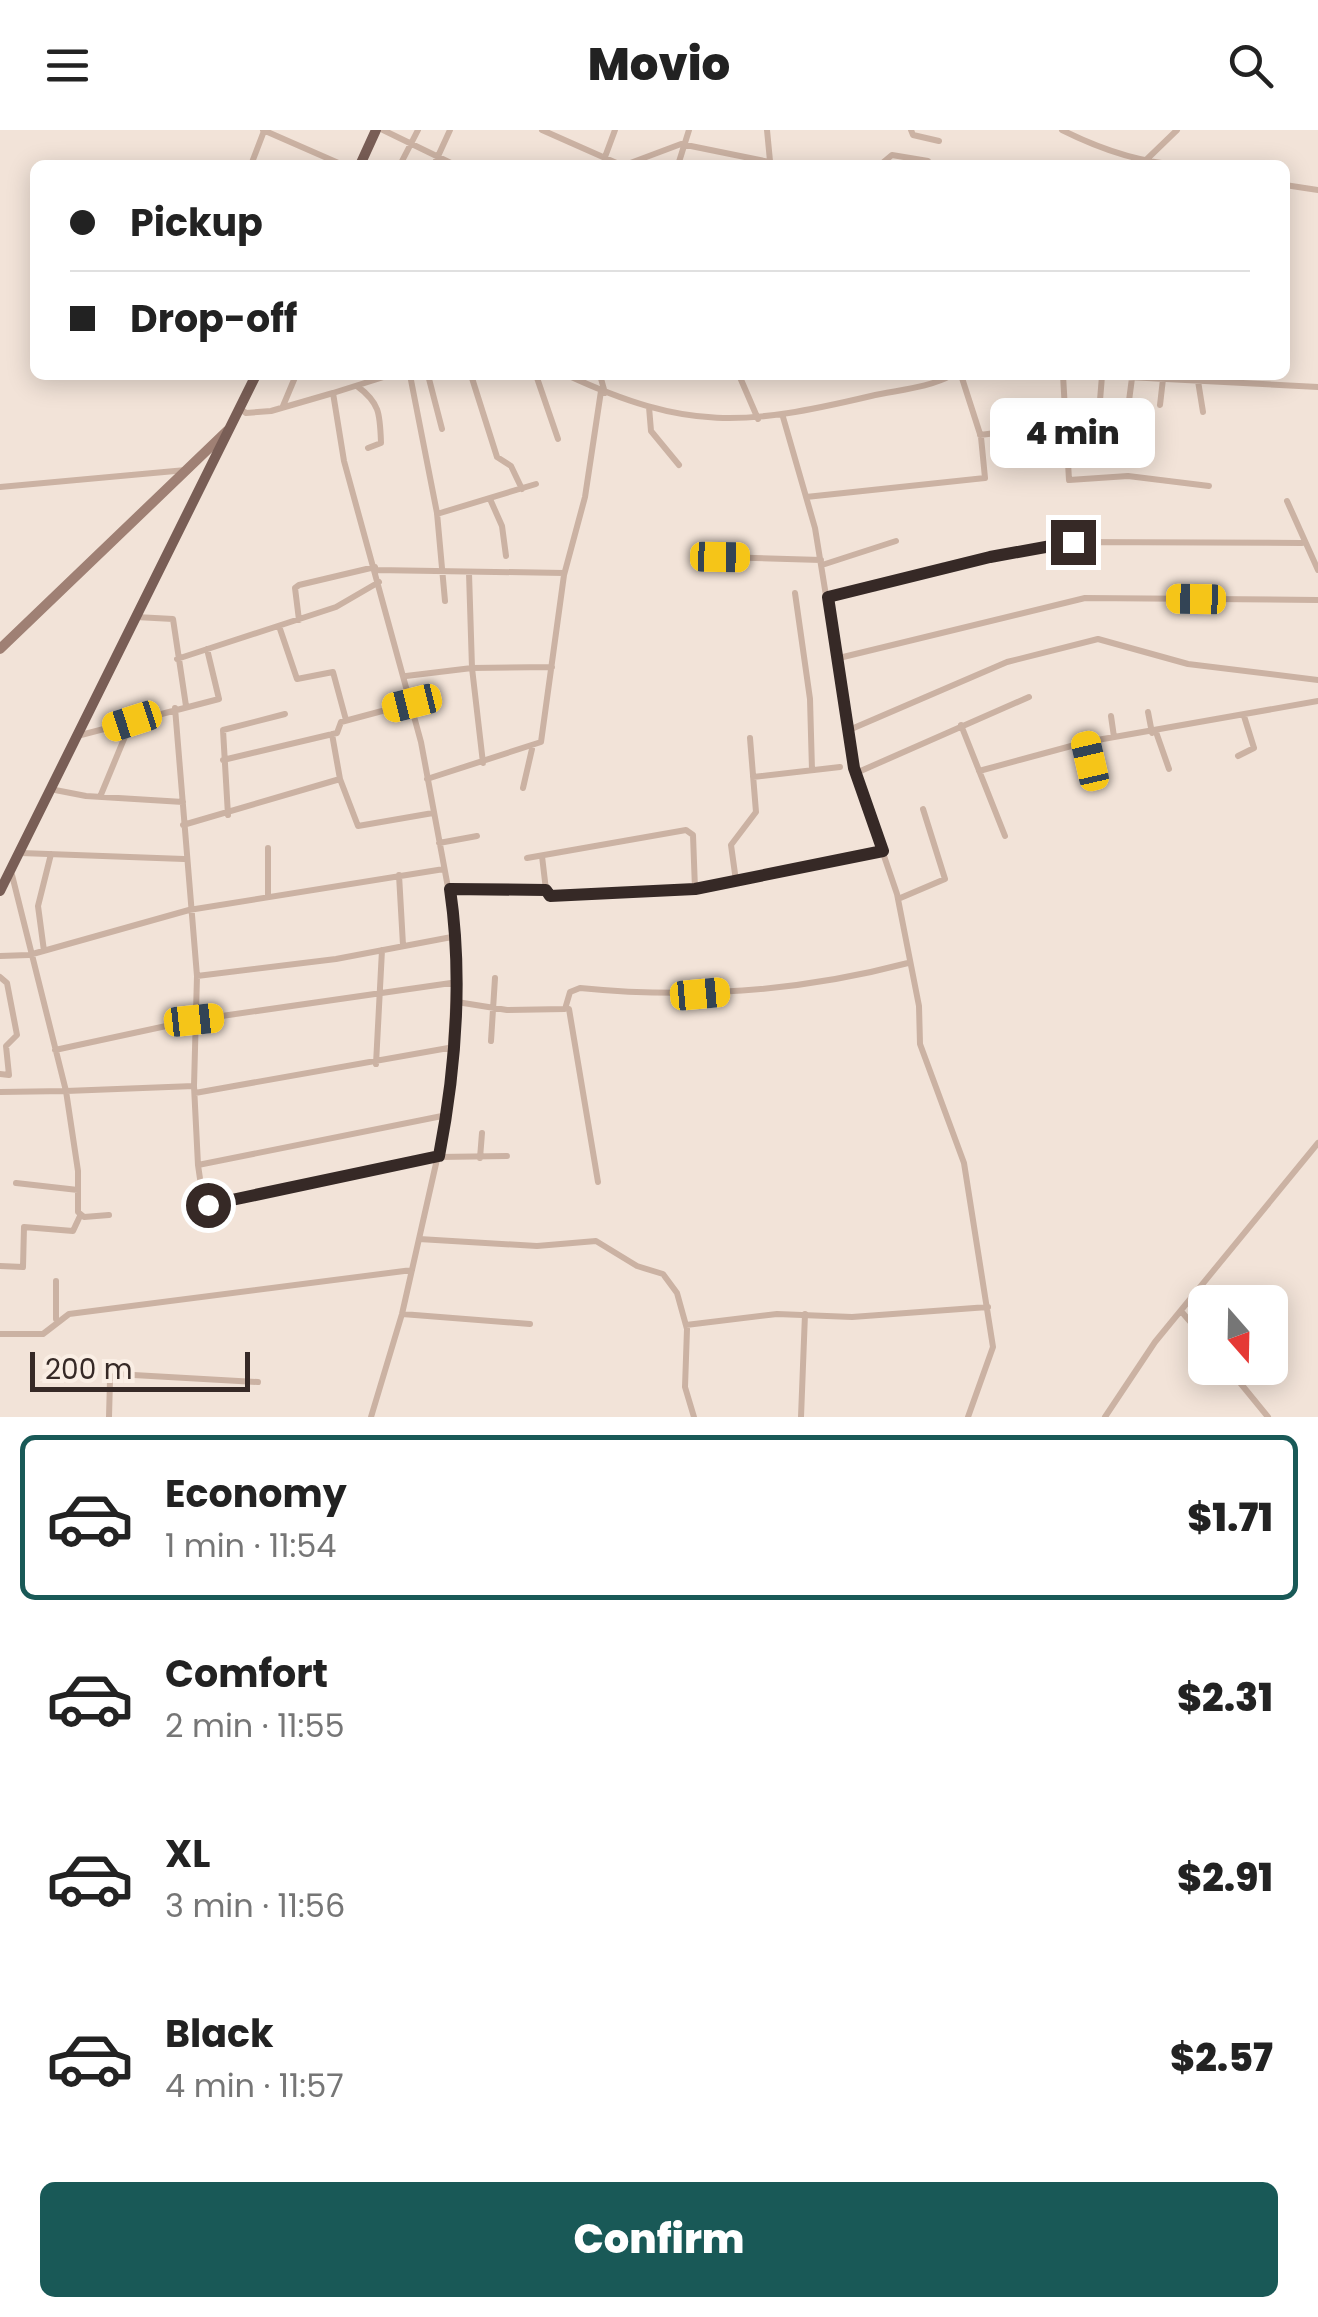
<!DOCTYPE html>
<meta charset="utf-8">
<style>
:root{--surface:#fff;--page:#f6f6f6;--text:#222;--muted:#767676;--line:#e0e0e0;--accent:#195957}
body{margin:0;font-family:Poppins,sans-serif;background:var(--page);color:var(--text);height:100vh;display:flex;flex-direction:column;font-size:38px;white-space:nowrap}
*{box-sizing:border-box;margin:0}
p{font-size:32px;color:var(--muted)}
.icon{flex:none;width:55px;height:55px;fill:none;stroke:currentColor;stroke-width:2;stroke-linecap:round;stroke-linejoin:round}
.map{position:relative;height:1287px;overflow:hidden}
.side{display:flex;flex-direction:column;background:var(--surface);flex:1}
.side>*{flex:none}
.top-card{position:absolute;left:30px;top:30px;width:1260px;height:220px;border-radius:15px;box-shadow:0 5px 25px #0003;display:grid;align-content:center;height:220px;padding:0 40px;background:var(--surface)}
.needle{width:65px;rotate:160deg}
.fabs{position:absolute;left:1188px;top:1155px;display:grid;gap:20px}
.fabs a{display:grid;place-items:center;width:100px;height:100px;border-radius:15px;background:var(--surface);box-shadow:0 5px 25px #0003;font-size:50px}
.scale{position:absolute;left:30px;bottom:25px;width:220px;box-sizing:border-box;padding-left:10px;border:5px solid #362926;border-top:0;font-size:28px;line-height:35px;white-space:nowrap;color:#362926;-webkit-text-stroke:8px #faeee4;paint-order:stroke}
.end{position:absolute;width:45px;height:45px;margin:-22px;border:12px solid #362926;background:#fff;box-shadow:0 0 0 5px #fff}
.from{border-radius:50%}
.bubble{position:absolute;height:70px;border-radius:15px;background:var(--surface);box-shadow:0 5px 25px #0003;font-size:32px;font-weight:800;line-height:70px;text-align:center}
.car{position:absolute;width:30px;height:60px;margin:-30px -15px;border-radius:12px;box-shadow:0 0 8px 2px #0007;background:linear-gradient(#f5c518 24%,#345 0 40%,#f5c518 0 76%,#345 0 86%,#f5c518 0)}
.top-card b{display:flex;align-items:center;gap:35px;height:95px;font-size:38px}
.top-card b+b{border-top:2px solid var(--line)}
.top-card i{width:25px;height:25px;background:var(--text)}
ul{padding:18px 0 0;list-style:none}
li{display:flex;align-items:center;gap:30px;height:165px;margin:0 20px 15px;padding:0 20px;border:5px solid transparent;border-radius:15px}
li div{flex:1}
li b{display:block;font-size:38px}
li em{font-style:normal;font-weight:800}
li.on{border-color:var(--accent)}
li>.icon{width:90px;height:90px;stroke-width:1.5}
.primary-button{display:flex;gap:20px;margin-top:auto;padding:20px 40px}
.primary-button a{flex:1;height:115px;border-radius:15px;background:var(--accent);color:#fff;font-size:40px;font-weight:800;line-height:115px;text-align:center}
header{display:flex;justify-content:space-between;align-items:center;height:130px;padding:0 40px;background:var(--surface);font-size:45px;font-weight:800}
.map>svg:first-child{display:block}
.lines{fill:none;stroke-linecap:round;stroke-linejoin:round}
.minor{stroke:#cbb2a3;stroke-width:6}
.secondary{stroke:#9f8074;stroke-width:10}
.primary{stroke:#795e56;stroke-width:10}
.route{stroke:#362926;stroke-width:12}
</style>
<header><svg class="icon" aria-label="menu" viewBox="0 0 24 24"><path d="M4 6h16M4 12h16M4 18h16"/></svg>Movio<svg class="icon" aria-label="search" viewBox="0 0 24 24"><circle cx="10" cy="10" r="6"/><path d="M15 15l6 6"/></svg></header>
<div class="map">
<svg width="1318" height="1287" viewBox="0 0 1318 1287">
<rect width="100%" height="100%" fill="#f2e3d8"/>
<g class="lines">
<path class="minor" d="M263 0 343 35
M383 0 455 35
M542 0 621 35
M767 0 770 31
M911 0 913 5 939 11
M1062 0C1100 19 1139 33 1182 35
M1145 31 1177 0
M251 35 264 1
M400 35 418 0
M434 35 450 0
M602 35 615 0
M625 35 681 14 784 35
M678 35 689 0
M880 35 892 25 928 31
M1285 55 1318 60
M410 245 437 383 445 471
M428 245 442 299
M471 245 497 327 511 336 522 359
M536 245 558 309
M567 245C688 301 744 296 871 266 897 260 929 258 952 245
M600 245 605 263
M739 245 758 289
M1063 245 1069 350 1128 346 1209 356
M1089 245 1318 257
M1198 251 1203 282
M357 256C380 273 380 284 381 313L368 318
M333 263 390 245
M1160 275 1163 249
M283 276 296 245
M649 277 651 301 679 335
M239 278 246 283 271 281 333 263 344 331 421 612 457 806 447 985 402 1184 371 1287
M783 287 815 398 854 638 897 764 919 876 920 914 964 1033 993 1217 968 1287
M1125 301 1132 248
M980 305 1027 299
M1096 319 1102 246
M0 357 186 340
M806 367 985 348 981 307 961 245
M490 369 502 396 506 426
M1287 371 1318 440
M437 384 536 354
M720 427 821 430
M822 435 896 411
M376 440 564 443
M469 443 472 538 483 633
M795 463 810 569 812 640
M828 467 990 427 1073 412 1302 413
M136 487 173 489 186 576
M299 490 295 458 299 455 375 437
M279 496 297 549 333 542 346 590
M839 528 1085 468 1318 470
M177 529 336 477 379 452
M406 546 472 538 552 537
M175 578 197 846 194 956
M1148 582 1152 603
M1111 586 1114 607
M961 595 1005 706
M849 600 1007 532 1098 509 1188 534 1318 550
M1156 602 1169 639
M332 604 340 649 358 696 433 683
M77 606 219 569 207 519
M1086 612 1094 651
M1238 626 1254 618 1244 586
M223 630 337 603 341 592 412 573
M979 641 1086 612 1318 571
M856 643 1029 567
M753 647 840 637
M427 649 541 612 564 445 585 367 601 261
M523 658 532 619
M50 659 86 666 183 672
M100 667 131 592
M228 685 223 600 285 584
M183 695 340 649
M439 713 477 706
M268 718V767
M21 723 184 729
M542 726 546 760
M527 728 686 700 693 705 695 759
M12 745 66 961 194 956 198 1035 447 985
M399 745 403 815
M736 751 731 715 756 682 750 608
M450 759 546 760 551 767 695 759 883 721
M898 769 945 749 923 679
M44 821 38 776 51 724
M0 826 29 825 189 780 444 739
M197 846 336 829 457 806
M0 847 7 853 17 905 6 916 9 945 0 944
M457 872 507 880 565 879 570 862 580 858C690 869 802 861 908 833
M569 879 598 1052
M491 911 495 848
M55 920 194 890 458 852
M376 934 382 820
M0 962 66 961 78 1041V1082L84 1087 109 1085
M195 963 454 917
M439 1027 507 1026
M480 1028 482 1003
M198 1035 204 1076 439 1026
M16 1053 78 1060
M419 1109 537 1116 596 1111 637 1136 663 1144 677 1163 687 1199 685 1257 694 1287
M0 1136 23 1137 24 1097 73 1101 80 1086
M56 1151V1189
M1181 1181 1205 1209
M402 1184 530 1194
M686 1195 777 1184 852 1187 988 1177
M0 1204H43L69 1184 412 1140
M1228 1238 1268 1287
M109 1287 110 1250 116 1244 258 1252
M801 1287 805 1184
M1105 1287 1155 1212 1318 1013"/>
<path class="secondary" d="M0 519 227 301"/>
<path class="primary" d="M360 35 376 0
M0 761 256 245"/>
</g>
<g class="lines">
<path class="route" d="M208 1075 439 1026C456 938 463 848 450 759L546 760 550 766 695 759 883 721 854 638 828 467 990 427 1073 412"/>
</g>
</svg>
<div class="fabs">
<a><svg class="needle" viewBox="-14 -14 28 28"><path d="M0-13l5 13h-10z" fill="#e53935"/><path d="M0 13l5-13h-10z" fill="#767676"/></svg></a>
</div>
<div class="scale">200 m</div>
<i class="end from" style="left:208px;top:1075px"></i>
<i class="end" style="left:1073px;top:412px"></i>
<div class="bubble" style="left:990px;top:268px;width:165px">4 min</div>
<i class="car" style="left:720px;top:427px;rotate:91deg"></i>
<i class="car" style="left:1196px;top:469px;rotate:271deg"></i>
<i class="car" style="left:412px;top:573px;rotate:256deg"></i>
<i class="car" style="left:132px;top:591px;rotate:252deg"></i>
<i class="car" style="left:1090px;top:631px;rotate:347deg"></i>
<i class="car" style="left:700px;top:864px;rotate:85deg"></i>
<i class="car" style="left:194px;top:890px;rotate:84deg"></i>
<div class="top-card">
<b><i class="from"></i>Pickup</b>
<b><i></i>Drop-off</b>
</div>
</div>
<section class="side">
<ul>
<li class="on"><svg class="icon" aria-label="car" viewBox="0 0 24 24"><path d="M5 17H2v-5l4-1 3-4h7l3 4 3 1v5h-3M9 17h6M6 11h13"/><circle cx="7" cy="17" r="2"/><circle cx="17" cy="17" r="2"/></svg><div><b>Economy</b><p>1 min · 11:54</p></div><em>$1.71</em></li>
<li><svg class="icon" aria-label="car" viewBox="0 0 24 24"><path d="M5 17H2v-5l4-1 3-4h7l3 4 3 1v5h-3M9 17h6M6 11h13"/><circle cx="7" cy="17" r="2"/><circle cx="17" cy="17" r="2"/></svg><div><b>Comfort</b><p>2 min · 11:55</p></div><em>$2.31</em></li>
<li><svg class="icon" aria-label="car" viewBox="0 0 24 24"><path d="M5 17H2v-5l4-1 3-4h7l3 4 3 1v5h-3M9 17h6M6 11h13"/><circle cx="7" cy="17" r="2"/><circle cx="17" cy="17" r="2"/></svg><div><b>XL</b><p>3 min · 11:56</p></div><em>$2.91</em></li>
<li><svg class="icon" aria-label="car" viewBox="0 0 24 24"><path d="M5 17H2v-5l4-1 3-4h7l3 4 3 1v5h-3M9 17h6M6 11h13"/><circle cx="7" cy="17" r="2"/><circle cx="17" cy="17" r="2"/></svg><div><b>Black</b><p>4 min · 11:57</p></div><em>$2.57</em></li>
</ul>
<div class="primary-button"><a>Confirm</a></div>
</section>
